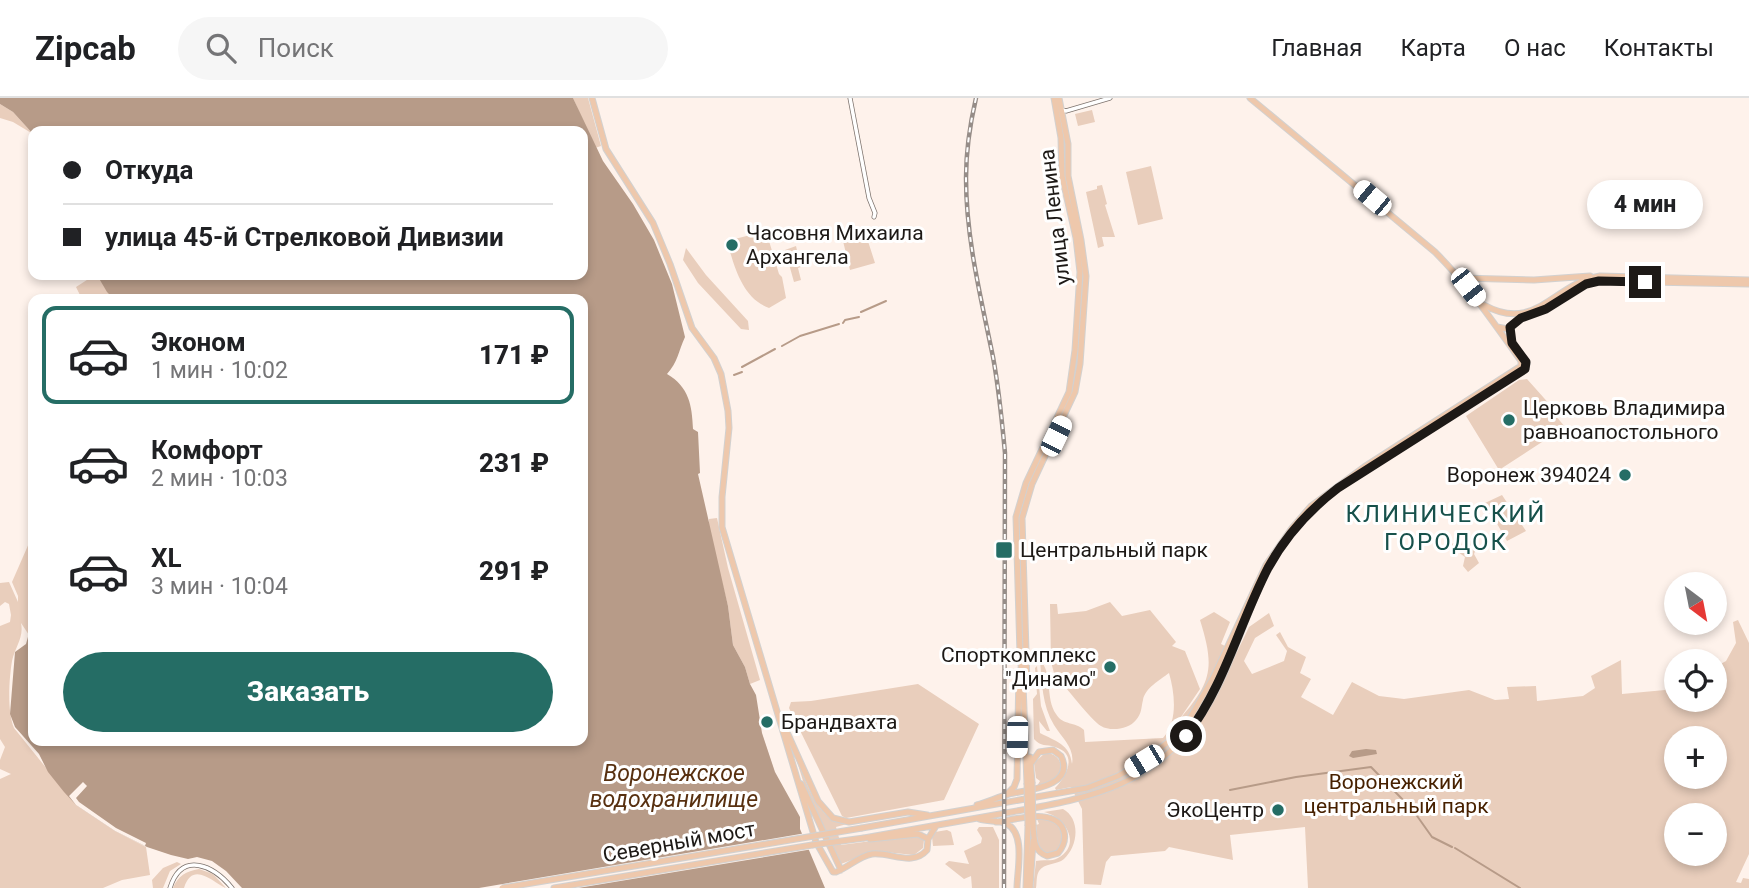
<!DOCTYPE html>
<html lang="ru">
<meta charset="utf-8">
<style>
:root{--surface:#fff;--page:#f6f6f6;--text:#202124;--muted:#757577;--line:#e0e0e0;--accent:#256d65}
body{margin:0;font-family:Roboto,sans-serif;background:var(--page);color:var(--text);height:100vh;display:flex;flex-direction:column;font-size:26px;white-space:nowrap}
*{box-sizing:border-box;margin:0}
p{font-size:23px;color:var(--muted)}
.icon{flex:none;width:38px;height:38px;fill:none;stroke:currentColor;stroke-width:2;stroke-linecap:round;stroke-linejoin:round}
.map{position:relative;flex:1;overflow:hidden}
.details{position:absolute;left:28px;top:196px;width:560px;height:452px;display:flex;flex-direction:column;background:var(--surface);border-radius:14px;box-shadow:0 4px 10px #0003}
.details>*{flex:none}
.hud{position:absolute;left:28px;top:28px;width:560px;height:154px;border-radius:14px;box-shadow:0 4px 10px #0003;display:grid;align-content:center;height:154px;padding:0 35px;background:var(--surface)}
.needle{width:46px;rotate:148deg}
.tools{position:absolute;left:1664px;top:474px;display:grid;gap:14px}
.tools a{display:grid;place-items:center;width:63px;height:63px;border-radius:50%;background:var(--surface);box-shadow:0 4px 10px #0003;font-size:35px}
.end{position:absolute;width:32px;height:32px;margin:-16px;border:9px solid #1d1916;background:#fff;box-shadow:0 0 0 4px #fff}
.from{border-radius:50%}
.bubble{position:absolute;height:49px;border-radius:24px;background:var(--surface);box-shadow:0 4px 10px #0003;font-size:23px;font-weight:800;line-height:49px;text-align:center}
.car{position:absolute;width:21px;height:42px;margin:-21px -10px;border-radius:9px;box-shadow:0 0 5px 2px #0007;background:linear-gradient(#fff 24%,#345 0 40%,#fff 0 76%,#345 0 86%,#fff 0)}
.hud b{display:flex;align-items:center;gap:24px;height:66px;font-size:26px}
.hud b+b{border-top:2px solid var(--line)}
.hud i{width:18px;height:18px;background:var(--text)}
ul{padding:12px 0 0;list-style:none}
li{display:flex;align-items:center;gap:21px;height:98px;margin:0 14px 10px;padding:0 21px;border:4px solid transparent;border-radius:14px}
li div{flex:1}
li b{display:block;font-size:26px}
li em{font-style:normal;font-weight:800}
li.on{border-color:var(--accent)}
li>.icon{width:63px;height:63px;stroke-width:1.5}
.action{display:flex;gap:14px;margin-top:auto;padding:14px 35px}
.action a{flex:1;height:80px;border-radius:42px;background:var(--accent);color:#fff;font-size:28px;font-weight:800;line-height:80px;text-align:center}
header{display:flex;align-items:center;gap:42px;box-sizing:border-box;height:98px;padding:0 35px;background:var(--surface);border-bottom:2px solid var(--line)}
header strong{font-size:33px}
nav{display:flex;gap:38px;margin-inline-start:auto;font-size:24px}
.search{width:490px;height:63px;background:var(--page);display:flex;align-items:center;gap:18px;box-sizing:border-box;padding:0 24px;border-radius:38px;color:var(--muted);font-size:26px}
.map>svg:first-child{display:block}
.green{fill:#e9cebc;fill-rule:evenodd}
.water{fill:#b79b88}
.pier{fill:#fef2eb}
.lines{fill:none;stroke-linecap:round;stroke-linejoin:round}
.stream{stroke:#b79b88;stroke-width:2}
.minor-casing{stroke:#7d736d;stroke-width:5}
.major-casing{stroke:#d2d1d0;stroke-width:7}
.minor{stroke:#fff;stroke-width:3.5}
.major{stroke:#eec8ac;stroke-width:5}
.rail-casing{stroke:#968d88;stroke-width:4.5}
.rail{stroke:#fff;stroke-width:2;stroke-dasharray:5;stroke-linecap:butt}
.major-bridge-casing{stroke:#d2d1d0;stroke-width:7;stroke-linecap:butt}
.major-bridge{stroke:#eec8ac;stroke-width:5}
.route{stroke:#1d1916;stroke-width:9}
.poi-dot{fill:#256d65;stroke:#fff;stroke-width:2.5}
.labels{text-anchor:middle;stroke-width:6;stroke-linejoin:round;paint-order:stroke}
.street-label{font-size:21px;fill:#1d1916;stroke:#fff}
.poi-label{font-size:21px;fill:#1d1916;stroke:#fff;text-anchor:start}
.park-label{font-size:21px;fill:#472100;stroke:#fff}
.water-label{font-size:23px;font-style:italic;fill:#583010;stroke:#fff}
.quarter-label{font-size:24px;letter-spacing:2px;fill:#17514b;stroke:#fff}
</style>
<header>
<strong>Zipcab</strong>
<div class="search"><svg class="icon" aria-label="search" viewBox="0 0 24 24"><circle cx="10" cy="10" r="6"/><path d="M15 15l6 6"/></svg>Поиск</div>
<nav><a>Главная</a><a>Карта</a><a>О нас</a><a>Контакты</a></nav>
</header>
<div class="map">
<svg width="1749" height="790" viewBox="0 0 1749 790">
<rect width="100%" height="100%" fill="#fef2eb"/>
<path class="green" d="M573 0H588L601 48 595 50Z
M0 6 13 14 33 36 13 24 0 20Z
M1092 12 1095 24 1078 28 1075 16Z
M1151 68 1163 121 1138 127 1126 74Z
M1102 87 1107 106 1105 107 1115 139H1102L1104 148 1098 150 1086 94 1097 91V88Z
M766 133 779 176 782 179 786 200 769 210C742 200 734 168 727 143Z
M866 137 875 165 850 172 843 143Z
M796 148 801 169 798 170 801 182 794 184 785 152Z
M686 150 706 177 748 223 749 232 741 231 698 185 683 162Z
M89 177H120L113 196 100 201H82L76 189 90 180Z
M1527 281 1552 309 1551 312 1565 329 1499 372 1466 318 1519 282Z
M1502 397 1526 433 1507 443 1485 405Z
M717 420 728 470 760 582 750 586 745 569 733 547 728 508 709 433V421Z
M33 436V521L29 537 21 525C24 540 15 549 12 563 9 581 7 613 14 630L76 707 115 733 146 749 150 777 122 782 103 790H0V681L11 676 0 671V662L5 649 0 641V528L10 524 11 517 9 506 5 504 0 508V485L9 484 18 504V498L12 484Z
M1465 441 1470 442 1476 451 1474 456 1479 465 1468 474 1463 468 1465 459 1458 454 1456 455 1451 446Z
M1110 504 1122 518 1150 512 1176 544 1172 548 1185 553 1200 591 1179 622C1212 584 1215 570 1200 522L1214 514 1230 524 1221 546 1237 554 1249 529 1269 515 1274 528 1255 540 1244 563 1252 576 1284 563 1287 553 1276 537 1280 534 1288 549 1306 559 1300 575 1311 581 1301 599 1333 617 1352 584 1379 598 1404 601 1469 592 1495 602 1509 601 1507 589 1536 588 1537 603 1583 598 1595 590 1591 578 1621 562 1622 596 1665 592 1676 584V602H1715V569L1726 563 1736 545 1733 524 1738 522 1749 545V756L1736 784 1741 785 1743 780 1749 781V790H1308L1305 729 1230 737 1233 762 1169 749 1165 753 1111 758 1106 764 1101 787 1084 786 1082 711 1071 689 1056 692 1055 690C1066 679 1079 656 1055 649 1046 646 1041 649 1034 641L1033 601 1037 596 1035 570 1037 568 1041 608 1050 633H1047L1039 623 1040 635C1055 643 1070 646 1072 666 1075 650 1062 640 1054 627 1042 607 1042 585 1040 562 1053 575 1045 600 1056 616 1063 628 1075 623 1084 632L1085 644 1163 640C1178 623 1175 596 1169 575 1160 582 1145 590 1143 602 1141 610 1142 615 1136 622 1129 631 1111 634 1101 628 1092 623 1063 586 1054 575L1051 564 1050 506H1057L1058 516 1086 513ZM1676 640H1715V679H1676ZM1676 718H1715V756H1676Z
M918 586 979 626 944 702 846 720 842 718 789 610 791 604 811 603Z
M1045 655C1061 655 1067 672 1053 682 1049 685 1042 686 1037 688L1040 683 1036 680 1034 665Z
M795 657C807 683 815 722 847 726L836 729 841 747 917 737 924 742 923 750 914 757 875 753 841 766 804 686Z
M1063 711C1081 721 1078 748 1064 761 1057 767 1044 765 1039 773 1036 778 1037 785 1036 790H1033L1036 763C1044 761 1051 764 1058 760 1082 747 1066 719 1044 714Z
M1037 721C1051 720 1061 726 1063 741L1056 754 1046 756 1038 749 1036 727 1039 726Z
M979 729H993L999 742V790H972L971 778 964 781 945 766 949 763 969 766 964 753 981 745 982 740 977 732Z
M947 732 951 734 954 747 933 748 932 739 935 734Z
M177 764 181 766 170 773 163 790H153L152 782 163 770Z
M199 771 213 776 226 790C213 785 193 762 184 790H173C178 778 186 773 199 771Z"/>
<path class="water" d="M0 0H573L603 63 633 106 654 142 672 186 685 239C678 254 678 264 667 276 689 289 692 307 693 331L698 334 700 375 698 376 728 508 733 547 745 569 750 586 756 597 762 635 775 674 800 719V731L825 790H242L226 773 212 763 197 759 188 761 171 757 147 749 115 733 76 707 64 694 48 674 39 656 15 629 10 616 15 554 26 546 33 521V642H583V201H114L107 194 97 177H583V33H33V36L13 14 0 6Z
M1366 651 1376 652 1377 656 1353 660 1349 658 1352 653Z"/>
<path class="pier" d="M83 684 87 688 76 700 79 704 116 730 146 745 145 748 115 733 76 707 69 698Z
M806 735 813 751 578 790H479Z"/>
<g class="lines">
<path class="stream" d="M861 214 886 203
M843 225 845 222 859 219
M782 248 800 238 839 226
M742 269 775 251
M734 277 742 274
M1230 692 1296 679 1371 669 1406 705
M1410 708 1432 739 1452 749
M1455 750 1520 790"/>
<g class="minor-casing">
<path id="minor" d="M850 0 869 100 875 115 874 119
M1062 12 1066 13 1110 0
M170 790C182 752 214 768 232 790"/>
</g>
<g class="major-casing">
<path id="major" d="M592 0 606 51 653 125 670 166 692 230 714 260 721 276 728 313 729 330 722 399V429L816 744 833 774H836C849 769 859 758 872 756 892 754 912 769 927 752L928 741 936 728
M1461 180 1534 182 1590 178
M1581 188 1599 183 1749 186
M1484 207C1536 236 1554 185 1600 178L1749 182
M1497 229 1508 231C1519 218 1538 216 1553 206
M1510 229V239L1515 249
M1429 332 1525 271 1527 266 1521 256
M1027 587 1022 420 1032 386 1075 294 1080 266 1086 178 1081 142 1068 78V46L1059 0
M786 632 818 703 833 720 849 724 908 714 927 717
M1030 659 1032 684
M1027 685 1023 587 1020 556 1016 419 1026 385 1069 294 1075 252 1080 174 1076 140 1062 78 1061 40 1054 0
M801 686 841 772
M1007 696 1014 689 1017 681 1019 573
M977 707C988 704 998 699 1009 696 1027 692 1076 689 1061 658L1053 652 1039 654 1032 664
M979 721C988 724 999 722 1007 726 1026 736 1017 773 1017 790
M996 724C1015 722 1057 708 1064 734 1066 742 1063 749 1058 755L1047 758C1033 753 1034 740 1033 727
M862 730 1087 690 1118 678 1144 663 1168 644 1190 620 1213 580 1266 467 1292 430 1311 408 1364 369 1521 268V263C1494 225 1468 187 1435 154L1250 0
M864 740C909 732 955 724 1000 716 1089 700 1156 691 1208 607 1233 564 1246 515 1268 471
M870 741 918 736 928 741
M554 790 812 747
M1026 790 1028 728
M1030 790 1033 743"/>
</g>
<use href="#minor" class="minor"/>
<use href="#major" class="major"/>
<g class="rail-casing">
<path id="rail" d="M976 0C970 26 966 53 966 80 966 141 981 200 993 259 999 291 1002 323 1005 355L1004 790"/>
</g>
<use href="#rail" class="rail"/>
<g class="major-bridge-casing">
<path id="major-bridge" d="M1032 684 1033 727
M1027 685 1028 728
M812 747 864 740
M502 790 862 730"/>
</g>
<use href="#major-bridge" class="major-bridge"/>
</g>
<g class="lines">
<path class="route" d="M1186 638C1225 587 1239 526 1268 470 1285 439 1309 412 1338 390L1525 271 1526 264 1512 245 1510 229 1521 220 1546 211 1586 186 1599 183 1645 184"/>
</g>
<g class="poi-dot">
<circle cx="732" cy="147" r="7"/>
<circle cx="1509" cy="322" r="7"/>
<circle cx="1625" cy="377" r="7"/>
<rect x="995" y="443" width="18" height="18" rx="3.5"/>
<circle cx="1110" cy="569" r="7"/>
<circle cx="767" cy="624" r="7"/>
<circle cx="1278" cy="712" r="7"/>
</g>
<g class="labels">
<g class="street-label">
<text transform="translate(1055 119) rotate(-97)" y="7">улица Ленина</text>
<text transform="translate(679 744) rotate(-10)" y="7">Северный мост</text>
</g>
<g class="poi-label">
<text x="746" y="142">Часовня Михаила<tspan x="746" dy="24">Архангела</tspan></text>
<text x="1523" y="317">Церковь Владимира<tspan x="1523" dy="24">равноапостольного</tspan></text>
<text x="1611" y="384" text-anchor="end">Воронеж 394024</text>
<text x="1020" y="459">Центральный парк</text>
<text x="1096" y="564" text-anchor="end">Спорткомплекс<tspan x="1096" dy="24">"Динамо"</tspan></text>
<text x="781" y="631">Брандвахта</text>
<text x="1264" y="719" text-anchor="end">ЭкоЦентр</text>
</g>
<g class="park-label">
<text x="1396" y="691">Воронежский<tspan x="1396" dy="24">центральный парк</tspan></text>
</g>
<g class="water-label">
<text x="674" y="683">Воронежское<tspan x="674" dy="26">водохранилище</tspan></text>
</g>
<g class="quarter-label">
<text x="1446" y="424">КЛИНИЧЕСКИЙ<tspan x="1446" dy="28">ГОРОДОК</tspan></text>
</g>
</g>
</svg>
<div class="tools">
<a><svg class="needle" viewBox="-14 -14 28 28"><path d="M0-13l5 13h-10z" fill="#e53935"/><path d="M0 13l5-13h-10z" fill="#757577"/></svg></a>
<a><svg class="icon" aria-label="locate" viewBox="0 0 24 24"><circle cx="12" cy="12" r="6"/><path d="M12 2v4M12 18v4M2 12h4M18 12h4"/></svg></a>
<a>+</a>
<a>−</a>
</div>
<i class="end from" style="left:1186px;top:638px"></i>
<i class="end" style="left:1645px;top:184px"></i>
<div class="bubble" style="left:1587px;top:82px;width:116px">4 мин</div>
<i class="car" style="left:1372px;top:100px;rotate:310deg"></i>
<i class="car" style="left:1468px;top:189px;rotate:142deg"></i>
<i class="car" style="left:1056px;top:338px;rotate:26deg"></i>
<i class="car" style="left:1017px;top:639px;rotate:181deg"></i>
<i class="car" style="left:1144px;top:663px;rotate:239deg"></i>
<div class="hud">
<b><i class="from"></i>Откуда</b>
<b><i></i>улица 45-й Стрелковой Дивизии</b>
</div>
<section class="details">
<ul>
<li class="on"><svg class="icon" aria-label="car" viewBox="0 0 24 24"><path d="M5 17H2v-5l4-1 3-4h7l3 4 3 1v5h-3M9 17h6M6 11h13"/><circle cx="7" cy="17" r="2"/><circle cx="17" cy="17" r="2"/></svg><div><b>Эконом</b><p>1 мин · 10:02</p></div><em>171 ₽</em></li>
<li><svg class="icon" aria-label="car" viewBox="0 0 24 24"><path d="M5 17H2v-5l4-1 3-4h7l3 4 3 1v5h-3M9 17h6M6 11h13"/><circle cx="7" cy="17" r="2"/><circle cx="17" cy="17" r="2"/></svg><div><b>Комфорт</b><p>2 мин · 10:03</p></div><em>231 ₽</em></li>
<li><svg class="icon" aria-label="car" viewBox="0 0 24 24"><path d="M5 17H2v-5l4-1 3-4h7l3 4 3 1v5h-3M9 17h6M6 11h13"/><circle cx="7" cy="17" r="2"/><circle cx="17" cy="17" r="2"/></svg><div><b>XL</b><p>3 мин · 10:04</p></div><em>291 ₽</em></li>
</ul>
<div class="action"><a>Заказать</a></div>
</section>
</div>
